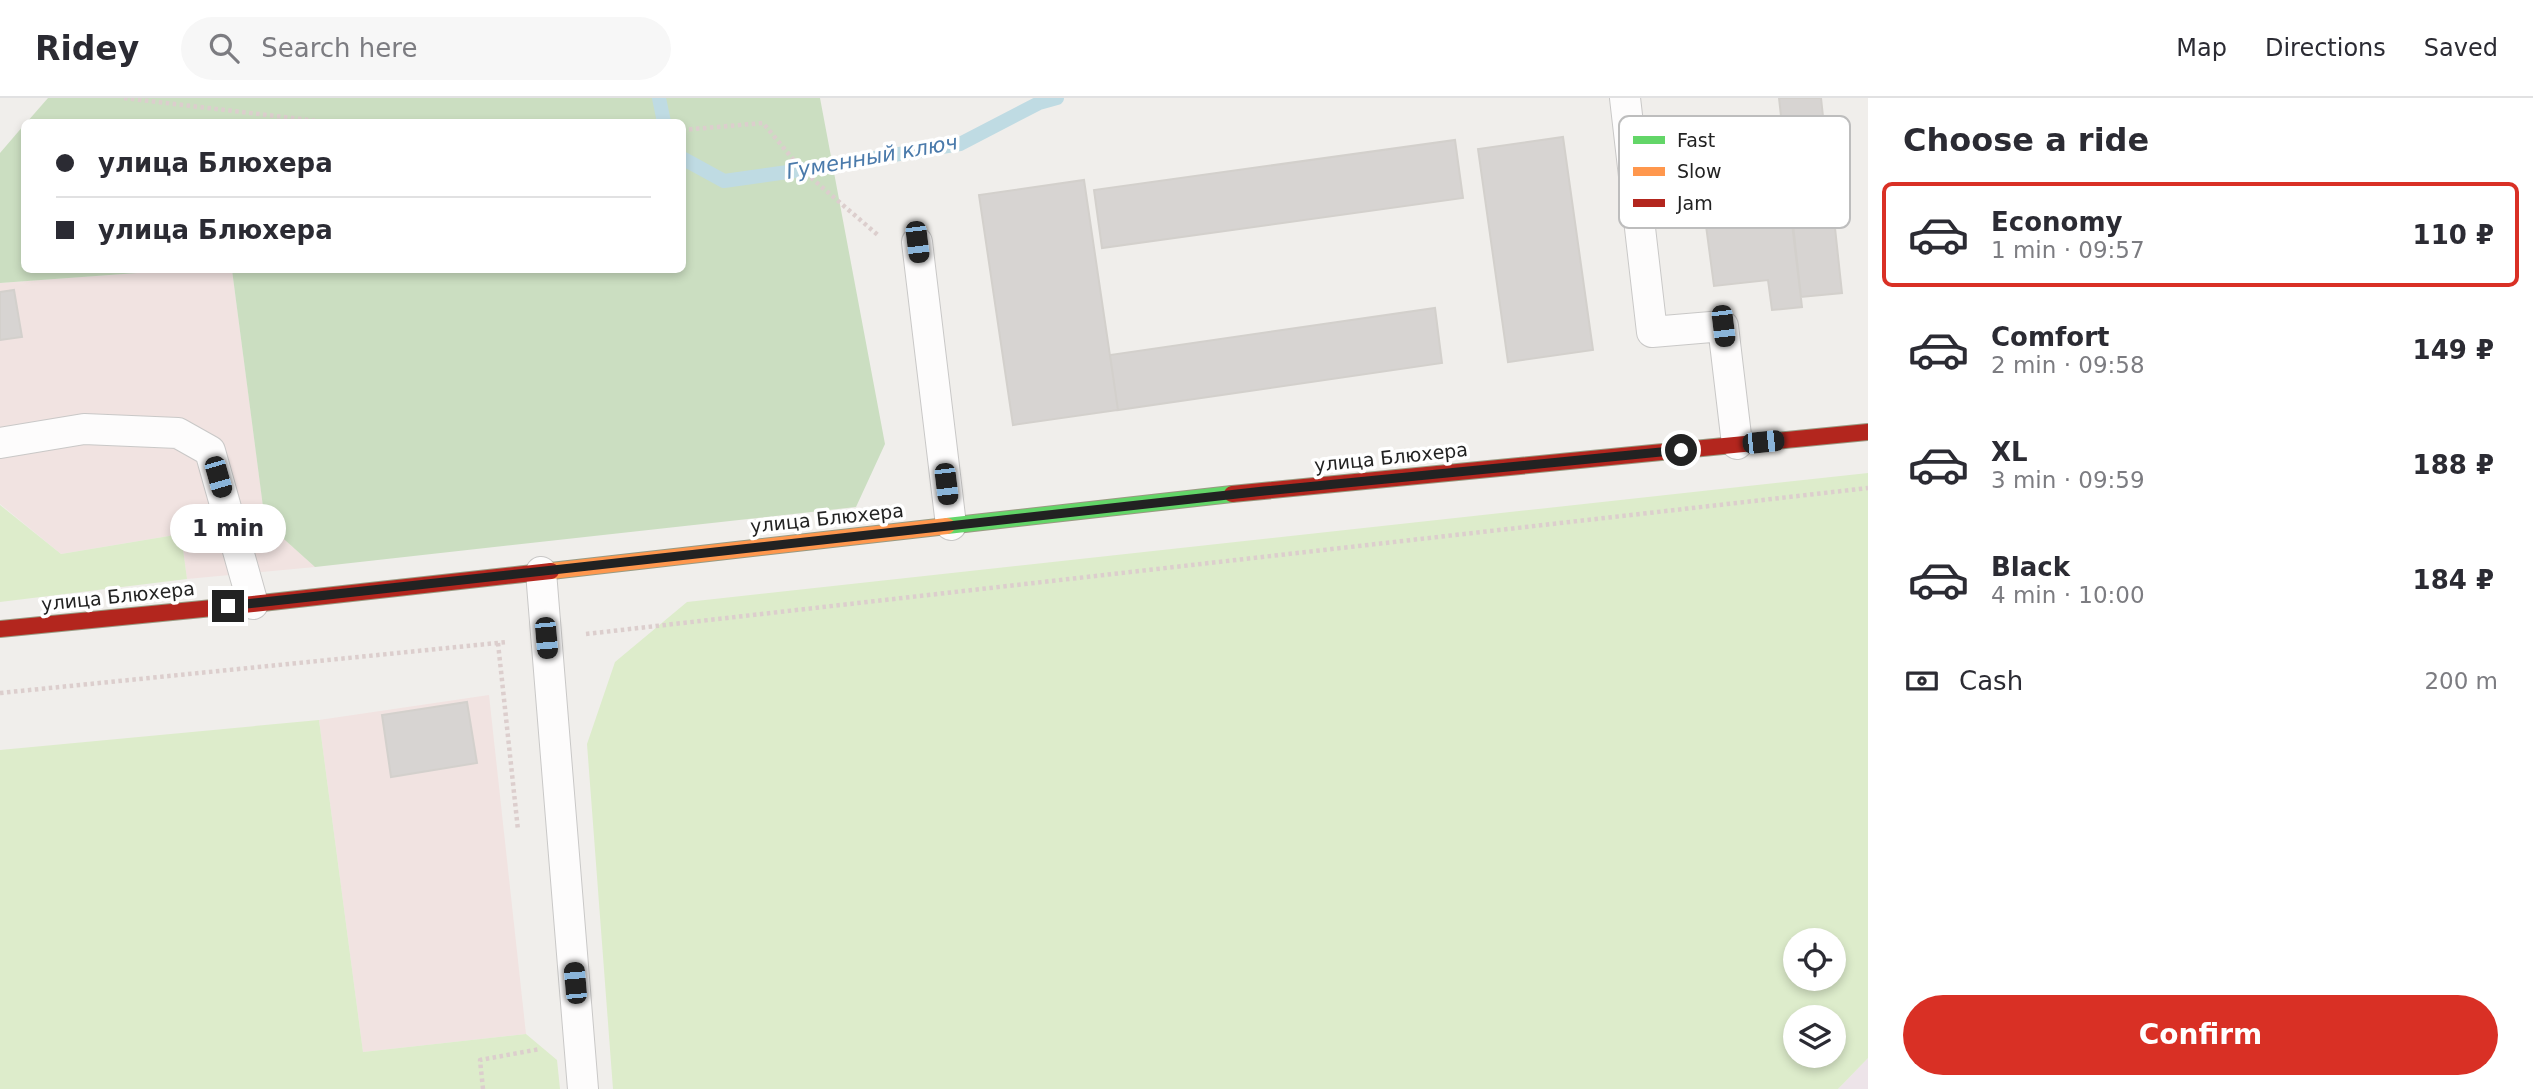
<!DOCTYPE html>
<meta charset="utf-8">
<style>
:root{--surface:#fff;--page:#f7f7f7;--text:#2b2b33;--muted:#7c7c81;--line:#e1e1e2;--accent:#d93025}
body{margin:0;font-family:"DejaVu Sans",sans-serif;background:var(--page);color:var(--text);height:100vh;display:flex;flex-direction:column;font-size:26px;white-space:nowrap}
*{box-sizing:border-box;margin:0}
p{font-size:23px;color:var(--muted)}
.icon{flex:none;width:38px;height:38px;fill:none;stroke:currentColor;stroke-width:2;stroke-linecap:round;stroke-linejoin:round}
.map{position:relative;flex:1;overflow:hidden}
.drawer{display:flex;flex-direction:column;background:var(--surface);width:665px}
.drawer>*{flex:none}
.hud{position:absolute;left:21px;top:21px;width:665px;height:154px;border-radius:10px;box-shadow:0 4px 10px #0003;display:grid;align-content:center;height:154px;padding:0 35px;background:var(--surface)}
.fabs{position:absolute;left:1783px;top:830px;display:grid;gap:14px}
.fabs a{display:grid;place-items:center;width:63px;height:63px;border-radius:50%;background:var(--surface);box-shadow:0 4px 10px #0003;font-size:35px}
.end{position:absolute;width:32px;height:32px;margin:-16px;border:9px solid #222;background:#fff;box-shadow:0 0 0 4px #fff}
.from{border-radius:50%}
.bubble{position:absolute;height:49px;border-radius:24px;background:var(--surface);box-shadow:0 4px 10px #0003;font-size:23px;font-weight:800;line-height:49px;text-align:center}
.car{position:absolute;width:21px;height:42px;margin:-21px -10px;border-radius:9px;box-shadow:0 0 5px 2px #0007;background:linear-gradient(#222 24%,#8ab4d8 0 40%,#222 0 76%,#8ab4d8 0 86%,#222 0)}
.hud b{display:flex;align-items:center;gap:24px;height:66px;font-size:26px}
.hud b+b{border-top:2px solid var(--line)}
.hud i{width:18px;height:18px;background:var(--text)}
ul{padding:0;list-style:none}
li{display:flex;align-items:center;gap:21px;height:105px;margin:0 14px 10px;padding:0 21px;border:4px solid transparent;border-radius:10px}
li div{flex:1}
li b{display:block;font-size:26px}
li em{font-style:normal;font-weight:800}
li.current{border-color:var(--accent)}
li>.icon{width:63px;height:63px;stroke-width:1.5}
h2{padding:0 35px;font-size:32px;line-height:84px}
.pay{display:flex;align-items:center;gap:18px;height:77px;padding:0 35px;font-size:26px}
.pay p{margin-inline-start:auto}
.button{display:flex;gap:14px;margin-top:auto;padding:14px 35px}
.button a{flex:1;height:80px;border-radius:42px;background:var(--accent);color:#fff;font-size:28px;font-weight:800;line-height:80px;text-align:center}
header{display:flex;align-items:center;gap:42px;box-sizing:border-box;height:98px;padding:0 35px;background:var(--surface);border-bottom:2px solid var(--line)}
header strong{font-size:33px}
nav{display:flex;gap:38px;margin-inline-start:auto;font-size:24px}
.search{width:490px;height:63px;background:var(--page);display:flex;align-items:center;gap:18px;box-sizing:border-box;padding:0 24px;border-radius:38px;color:var(--muted);font-size:26px}
main{display:flex;flex:1;min-height:0}
.map>svg:first-child{display:block}
.commercial{fill:#f1e3e1}
.industrial{fill:#ede4e9}
.grass{fill:#ddeccb;fill-rule:evenodd}
.forest{fill:#cbdec1}
.lines{fill:none;stroke-linecap:round;stroke-linejoin:round}
.stream{stroke:#bfdbe3;stroke-width:14}
.building{fill:#d7d4d2;stroke:#d3d0cc;stroke-width:2}
.lane-casing{stroke:#c9c8c7;stroke-width:32}
.fast-casing{stroke:#999a82;stroke-width:18}
.slow-casing{stroke:#999a82;stroke-width:18}
.jam-casing{stroke:#999a82;stroke-width:18}
.path{stroke:#dccecd;stroke-width:4.5;stroke-dasharray:3.5 3.5;stroke-linecap:butt}
.lane{stroke:#fdfcfc;stroke-width:30}
.fast{stroke:#63d668;stroke-width:16}
.slow{stroke:#ff974d;stroke-width:16}
.jam{stroke:#b3261e;stroke-width:16}
.route{stroke:#222;stroke-width:9}
.labels{text-anchor:middle;stroke-width:7;stroke-linejoin:round;paint-order:stroke}
.street-label{font-size:19px;fill:#222;stroke:#fff}
.water-label{font-size:21px;font-style:italic;fill:#4a7aab;stroke:#fff}
.key{fill:#fff;stroke:#bdbdbd;stroke-width:2}
.key-label{font-size:19px;fill:#222}
</style>
<header>
<strong>Ridey</strong>
<div class="search"><svg class="icon" aria-label="search" viewBox="0 0 24 24"><circle cx="10" cy="10" r="6"/><path d="M15 15l6 6"/></svg>Search here</div>
<nav><a>Map</a><a>Directions</a><a>Saved</a></nav>
</header>
<main>
<div class="map">
<svg width="1868" height="991" viewBox="0 0 1868 991">
<rect width="100%" height="100%" fill="#f0eeeb"/>
<path class="commercial" d="M178 172H232L265 423 315 469 187 481 181 436 61 456 0 406V185Z
M489 597 526 936 363 954 319 622Z"/>
<path class="industrial" d="M1868 960V991H1838Z"/>
<path class="grass" d="M1868 375V960L1838 991H613L587 646 615 564 687 504ZM1796 842H1834V880H1796ZM1796 919H1834V957H1796Z
M0 407 61 456 181 436 187 481 0 504Z
M319 622 363 954 526 936 557 962 560 991H0V652Z"/>
<path class="forest" d="M48 0H820L885 346 856 409 315 469 265 424 232 172H682V24H27Z
M24 27V172H178L0 185V55Z"/>
<g class="lines">
<path class="stream" d="M659 0 664 24
M682 60 724 83 802 72 960 46 1039 5 1057 0"/>
</g>
<path class="building" d="M1779 0H1821L1842 195 1801 199Z
M1563 39 1593 252 1508 264 1478 51Z
M1455 42 1463 100 1102 150 1094 92Z
M1084 82 1118 312 1013 327 979 97Z
M1790 109 1802 209 1772 212 1768 182 1714 188 1705 120Z
M14 192 22 239 0 242V194Z
M1435 210 1442 265 1118 312 1110 257Z
M467 604 477 665 391 679 382 617Z"/>
<g class="lines">
<g class="lane-casing">
<path id="lane" d="M1625 0 1652 234 1723 228 1737 346
M917 144 951 427
M0 345 84 331 178 335 210 353 253 506
M541 474 583 991"/>
</g>
<g class="fast-casing">
<path id="fast" d="M947 428 1232 396"/>
</g>
<g class="slow-casing">
<path id="slow" d="M551 473 947 428"/>
</g>
<g class="jam-casing">
<path id="jam" d="M1232 396 1868 334
M0 531 253 506 551 473"/>
</g>
<path class="path" d="M124 0 326 24
M682 32 763 25 802 72 879 138
M586 536 1868 390
M498 545 518 732
M0 595 507 544
M483 991 480 962 540 951"/>
<use href="#lane" class="lane"/>
<use href="#fast" class="fast"/>
<use href="#slow" class="slow"/>
<use href="#jam" class="jam"/>
</g>
<g class="lines">
<path class="route" d="M228 508 1264 393 1681 352"/>
</g>
<g class="labels">
<g class="street-label">
<text transform="translate(1391 359) rotate(-6)" y="7">улица Блюхера</text>
<text transform="translate(827 420) rotate(-6)" y="7">улица Блюхера</text>
<text transform="translate(118 498) rotate(-6)" y="7">улица Блюхера</text>
</g>
<g class="water-label">
<text transform="translate(872 59) rotate(-10)" y="7">Гуменный ключ</text>
</g>
</g>
<rect x="1619" y="18" width="231" height="112" rx="10" class="key"/>
<rect x="1633" y="38" width="32" height="8" fill="#63d668"/>
<rect x="1633" y="69" width="32" height="9" fill="#ff974d"/>
<rect x="1633" y="101" width="32" height="8" fill="#b3261e"/>
<g class="key-label">
<text x="1677" y="49">Fast</text>
<text x="1677" y="80">Slow</text>
<text x="1677" y="112">Jam</text>
</g>
</svg>
<div class="fabs">
<a><svg class="icon" aria-label="locate" viewBox="0 0 24 24"><circle cx="12" cy="12" r="6"/><path d="M12 2v4M12 18v4M2 12h4M18 12h4"/></svg></a>
<a><svg class="icon" aria-label="layers" viewBox="0 0 24 24"><path d="M12 4l9 5-9 5-9-5zM3 14l9 5 9-5"/></svg></a>
</div>
<i class="end from" style="left:1681px;top:352px"></i>
<i class="end" style="left:228px;top:508px"></i>
<div class="bubble" style="left:170px;top:406px;width:116px">1 min</div>
<i class="car" style="left:917px;top:144px;rotate:173deg"></i>
<i class="car" style="left:1723px;top:228px;rotate:173deg"></i>
<i class="car" style="left:1763px;top:344px;rotate:84deg"></i>
<i class="car" style="left:218px;top:379px;rotate:164deg"></i>
<i class="car" style="left:946px;top:386px;rotate:173deg"></i>
<i class="car" style="left:546px;top:540px;rotate:175deg"></i>
<i class="car" style="left:575px;top:885px;rotate:355deg"></i>
<div class="hud">
<b><i class="from"></i>улица Блюхера</b>
<b><i></i>улица Блюхера</b>
</div>
</div>
<section class="drawer">
<h2>Choose a ride</h2>
<ul>
<li class="current"><svg class="icon" aria-label="car" viewBox="0 0 24 24"><path d="M5 17H2v-5l4-1 3-4h7l3 4 3 1v5h-3M9 17h6M6 11h13"/><circle cx="7" cy="17" r="2"/><circle cx="17" cy="17" r="2"/></svg><div><b>Economy</b><p>1 min · 09:57</p></div><em>110 ₽</em></li>
<li><svg class="icon" aria-label="car" viewBox="0 0 24 24"><path d="M5 17H2v-5l4-1 3-4h7l3 4 3 1v5h-3M9 17h6M6 11h13"/><circle cx="7" cy="17" r="2"/><circle cx="17" cy="17" r="2"/></svg><div><b>Comfort</b><p>2 min · 09:58</p></div><em>149 ₽</em></li>
<li><svg class="icon" aria-label="car" viewBox="0 0 24 24"><path d="M5 17H2v-5l4-1 3-4h7l3 4 3 1v5h-3M9 17h6M6 11h13"/><circle cx="7" cy="17" r="2"/><circle cx="17" cy="17" r="2"/></svg><div><b>XL</b><p>3 min · 09:59</p></div><em>188 ₽</em></li>
<li><svg class="icon" aria-label="car" viewBox="0 0 24 24"><path d="M5 17H2v-5l4-1 3-4h7l3 4 3 1v5h-3M9 17h6M6 11h13"/><circle cx="7" cy="17" r="2"/><circle cx="17" cy="17" r="2"/></svg><div><b>Black</b><p>4 min · 10:00</p></div><em>184 ₽</em></li>
</ul>
<div class="pay"><svg class="icon" aria-label="cash" viewBox="0 0 24 24"><path d="M3 7h18v10H3z"/><circle cx="12" cy="12" r="2"/></svg>Cash<p>200 m</p></div>
<div class="button"><a>Confirm</a></div>
</section>
</main>
